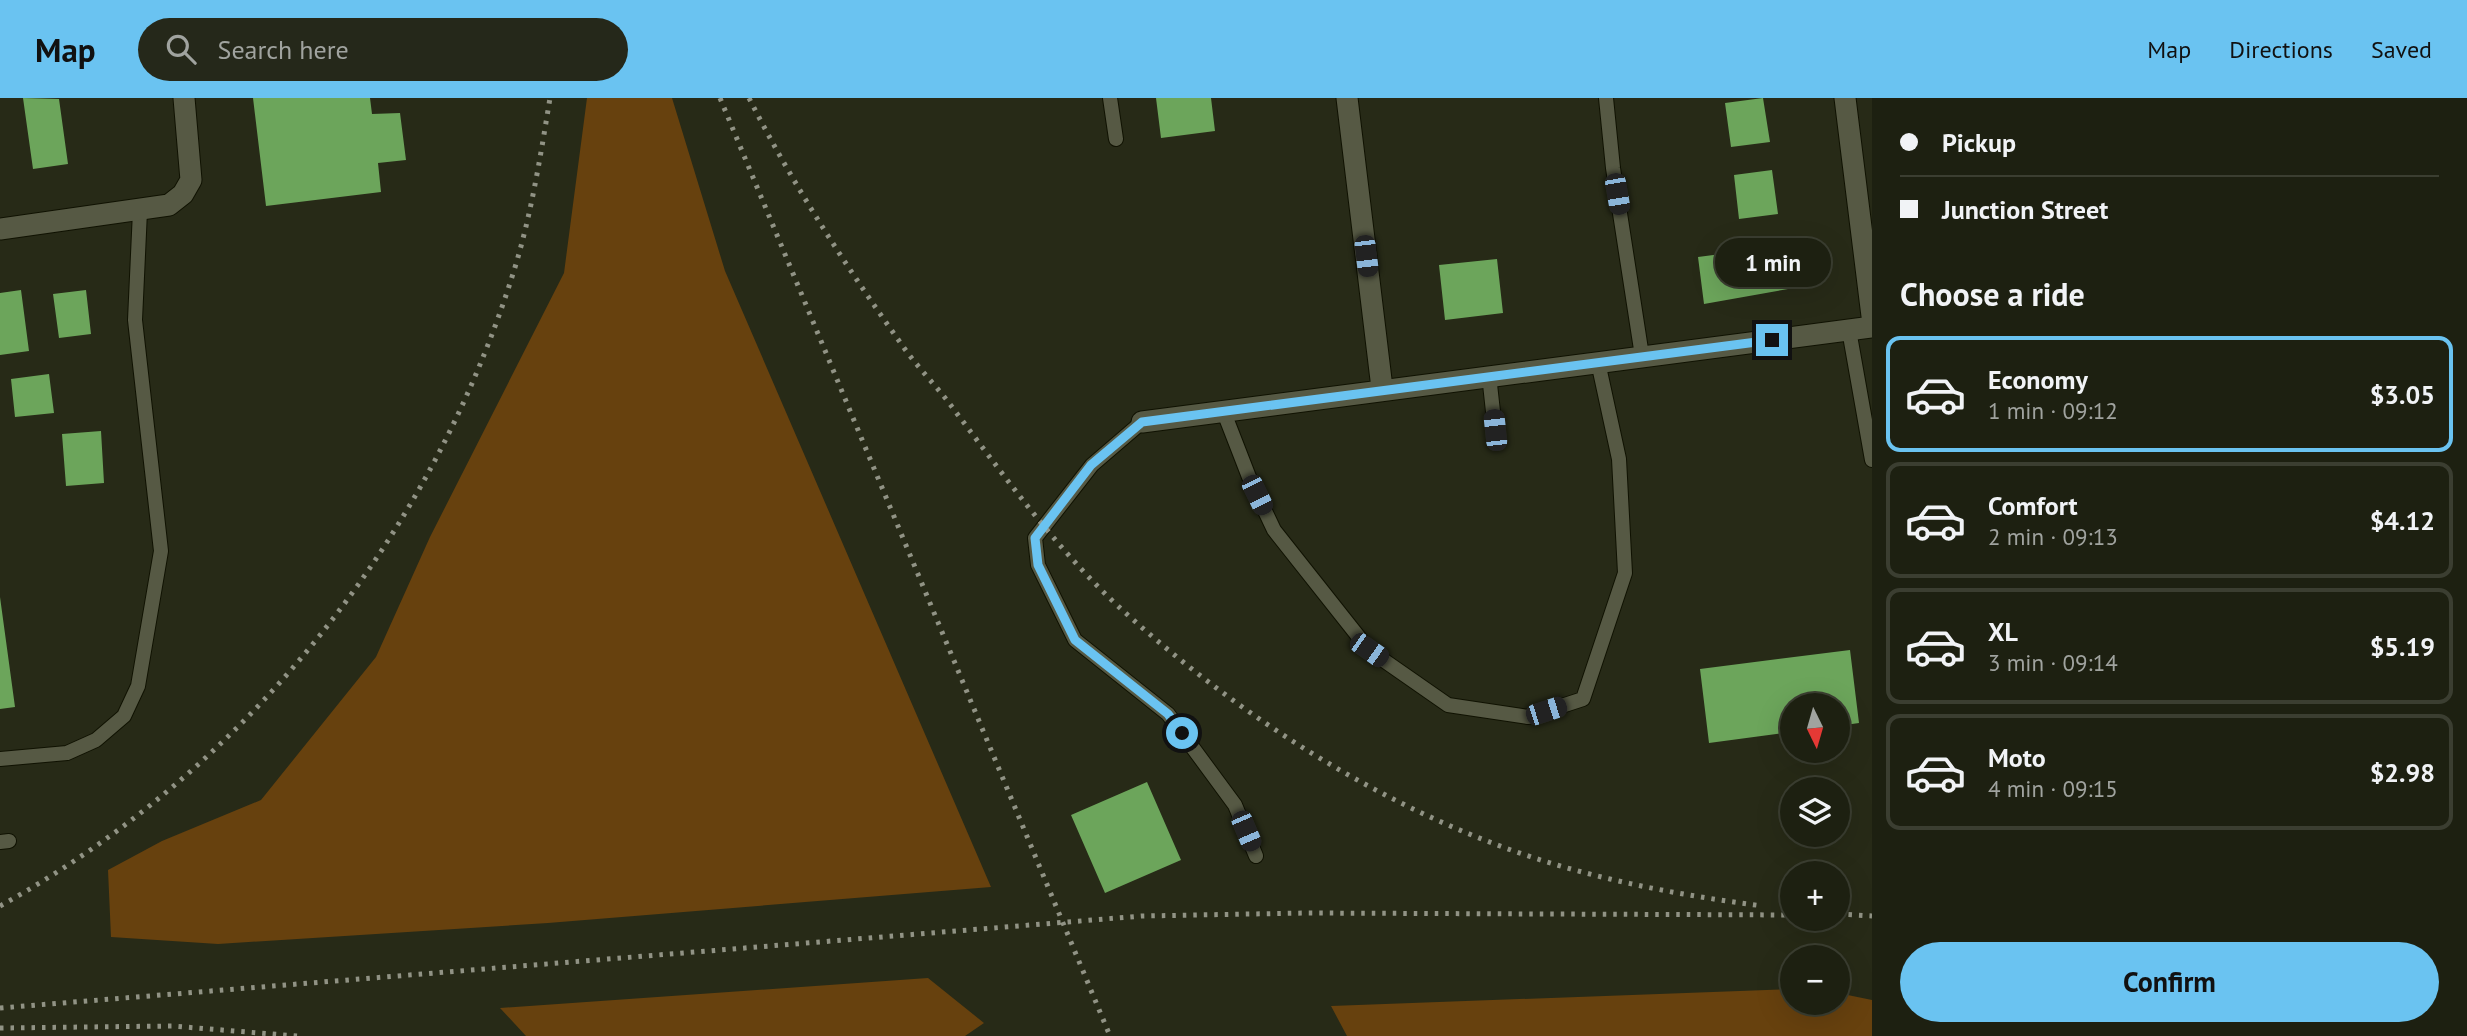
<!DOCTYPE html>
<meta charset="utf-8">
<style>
:root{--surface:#1d2011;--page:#25281a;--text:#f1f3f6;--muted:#a0a39f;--line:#3b3e31;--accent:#6ac3f1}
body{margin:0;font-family:"PT Sans",sans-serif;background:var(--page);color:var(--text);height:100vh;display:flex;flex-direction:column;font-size:26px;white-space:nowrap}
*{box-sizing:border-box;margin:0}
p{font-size:23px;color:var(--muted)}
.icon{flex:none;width:38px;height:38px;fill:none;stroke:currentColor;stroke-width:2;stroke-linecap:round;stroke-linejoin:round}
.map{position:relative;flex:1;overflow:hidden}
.side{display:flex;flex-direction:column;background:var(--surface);width:595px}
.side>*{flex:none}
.top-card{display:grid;align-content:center;height:154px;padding:0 28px;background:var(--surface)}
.needle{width:46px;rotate:175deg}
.buttons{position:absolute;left:1780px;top:595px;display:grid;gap:14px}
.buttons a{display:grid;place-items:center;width:70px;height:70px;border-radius:50%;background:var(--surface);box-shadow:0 7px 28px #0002,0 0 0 2px var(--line);font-size:35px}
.end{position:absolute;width:32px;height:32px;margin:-16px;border:9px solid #6ac3f1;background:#111;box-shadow:0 0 0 4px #111}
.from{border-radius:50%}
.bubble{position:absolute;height:49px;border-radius:24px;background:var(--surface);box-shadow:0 7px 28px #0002,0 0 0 2px var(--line);font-size:23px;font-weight:700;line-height:49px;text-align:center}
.car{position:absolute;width:21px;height:42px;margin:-21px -10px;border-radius:9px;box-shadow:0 0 5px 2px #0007;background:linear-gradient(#222 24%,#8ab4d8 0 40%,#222 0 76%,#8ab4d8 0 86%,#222 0)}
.top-card b{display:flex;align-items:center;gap:24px;height:66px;font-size:26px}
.top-card b+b{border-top:2px solid var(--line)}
.top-card i{width:18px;height:18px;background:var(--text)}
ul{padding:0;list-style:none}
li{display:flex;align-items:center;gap:21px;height:116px;margin:0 14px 10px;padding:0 14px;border:4px solid var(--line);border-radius:14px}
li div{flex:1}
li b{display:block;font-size:26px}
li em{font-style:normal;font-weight:700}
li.active{border-color:var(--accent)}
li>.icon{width:63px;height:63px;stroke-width:1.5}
h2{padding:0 28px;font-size:32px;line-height:84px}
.primary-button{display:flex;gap:14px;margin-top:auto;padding:14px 28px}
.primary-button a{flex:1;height:80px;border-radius:42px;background:var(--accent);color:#111;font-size:28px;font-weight:700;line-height:80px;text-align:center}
header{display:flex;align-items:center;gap:42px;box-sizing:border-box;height:98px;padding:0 35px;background:var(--accent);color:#111}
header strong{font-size:33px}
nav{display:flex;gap:38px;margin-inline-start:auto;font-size:24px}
.search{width:490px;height:63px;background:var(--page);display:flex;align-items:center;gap:18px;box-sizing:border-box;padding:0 24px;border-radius:38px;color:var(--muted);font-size:26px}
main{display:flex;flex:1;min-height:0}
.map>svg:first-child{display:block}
.green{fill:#67410e}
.building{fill:#6ca55b}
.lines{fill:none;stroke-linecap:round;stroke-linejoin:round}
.lane-casing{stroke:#101202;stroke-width:16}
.street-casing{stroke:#101202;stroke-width:23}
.lane{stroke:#565944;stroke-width:14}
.street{stroke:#565944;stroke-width:21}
.rail{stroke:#919385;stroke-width:5;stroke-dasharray:3.5 7;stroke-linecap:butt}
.route{stroke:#6ac3f1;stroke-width:9}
</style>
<header>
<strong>Map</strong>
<div class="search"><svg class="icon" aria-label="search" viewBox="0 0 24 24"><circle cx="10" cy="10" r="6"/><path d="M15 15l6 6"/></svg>Search here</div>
<nav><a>Map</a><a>Directions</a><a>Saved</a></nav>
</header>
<main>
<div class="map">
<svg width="1872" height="938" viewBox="0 0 1872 938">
<rect width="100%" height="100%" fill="#272a17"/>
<path class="green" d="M587 0H672L725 173 991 789 548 825 218 846 111 839 108 772 162 743 261 702 376 559 430 439 564 175Z
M928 880 984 925 965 938H526L500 910Z
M1792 891V905H1838V895L1872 902V938H1347L1331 908Z"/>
<path class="building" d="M23 0 59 1 68 66 33 71Z
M253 0H370L372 16 400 15 406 62 378 65 381 94 266 108Z
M1156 0H1211L1215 33 1161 40Z
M1763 0 1770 44 1731 49 1725 5Z
M1772 72 1778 116 1739 121 1734 77Z
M1782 148 1788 191 1704 206 1698 159Z
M1497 161 1503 215 1445 222 1439 167Z
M21 192 29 253 0 257V195Z
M86 192 91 236 59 240 53 196Z
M49 276 54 315 15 319 11 281Z
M101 333 104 385 66 388 62 336Z
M0 499 15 609 0 611Z
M1850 552 1859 625 1838 628V607H1792V634L1709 645 1700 571Z
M1147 684 1181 762 1105 795 1071 717Z"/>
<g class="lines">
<g class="lane-casing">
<path id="lane" d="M1110 0 1116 41
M1606 0 1613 70 1642 258
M1849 232 1872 362
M1489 277 1495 332
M1223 312 1249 379 1274 432 1369 552 1448 607 1528 619 1583 601 1625 475 1619 361 1598 264
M1142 324 1092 367 1035 440 1038 467 1075 542 1168 616 1235 707 1256 758
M0 661 67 655 96 642 124 618 138 588 161 453 135 222 140 113
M0 744 9 743"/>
</g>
<g class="street-casing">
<path id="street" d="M1347 0 1382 290
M1845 0 1872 218
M0 131 169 107 183 96 191 82 184 0
M1142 324 1872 229"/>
</g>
<use href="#lane" class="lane"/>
<use href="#street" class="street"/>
<path class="rail" d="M720 0 1110 938
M749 0C794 89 849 173 907 254 919 270 933 285 946 301 1003 376 1059 456 1130 519 1241 618 1371 702 1511 752 1592 781 1678 797 1763 808
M0 808C248 671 434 436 516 166 532 112 541 55 550 0
M1838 816 1872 818
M0 910 1142 818 1306 815 1792 817
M0 930 172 928 297 938"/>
</g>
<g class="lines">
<path class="route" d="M1182 635 1168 616 1075 542 1038 467 1035 440 1091 367 1142 324 1772 242"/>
</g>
</svg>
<div class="buttons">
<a><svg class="needle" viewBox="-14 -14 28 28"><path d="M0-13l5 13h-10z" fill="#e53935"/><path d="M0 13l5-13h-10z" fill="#a0a39f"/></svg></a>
<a><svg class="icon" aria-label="layers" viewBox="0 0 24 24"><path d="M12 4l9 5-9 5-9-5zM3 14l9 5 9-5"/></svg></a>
<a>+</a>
<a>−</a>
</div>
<i class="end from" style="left:1182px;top:635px"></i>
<i class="end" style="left:1772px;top:242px"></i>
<div class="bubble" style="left:1715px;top:140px;width:116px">1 min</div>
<i class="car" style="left:1617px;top:96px;rotate:170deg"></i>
<i class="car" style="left:1366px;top:158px;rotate:173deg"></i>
<i class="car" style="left:1495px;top:332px;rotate:354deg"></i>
<i class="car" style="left:1257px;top:397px;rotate:154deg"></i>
<i class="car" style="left:1369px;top:552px;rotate:125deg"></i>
<i class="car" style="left:1546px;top:613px;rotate:72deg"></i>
<i class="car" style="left:1246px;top:733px;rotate:157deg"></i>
</div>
<section class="side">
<div class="top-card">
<b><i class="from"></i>Pickup</b>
<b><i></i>Junction Street</b>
</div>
<h2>Choose a ride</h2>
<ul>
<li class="active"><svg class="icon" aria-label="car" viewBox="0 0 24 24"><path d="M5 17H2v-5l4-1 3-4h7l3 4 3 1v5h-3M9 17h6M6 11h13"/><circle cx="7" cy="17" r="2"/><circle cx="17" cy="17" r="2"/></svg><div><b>Economy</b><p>1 min · 09:12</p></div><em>$3.05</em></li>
<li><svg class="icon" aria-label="car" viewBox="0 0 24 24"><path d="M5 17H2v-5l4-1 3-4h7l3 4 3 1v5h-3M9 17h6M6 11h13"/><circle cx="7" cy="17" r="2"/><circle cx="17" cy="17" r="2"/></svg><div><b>Comfort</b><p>2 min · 09:13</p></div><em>$4.12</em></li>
<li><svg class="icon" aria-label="car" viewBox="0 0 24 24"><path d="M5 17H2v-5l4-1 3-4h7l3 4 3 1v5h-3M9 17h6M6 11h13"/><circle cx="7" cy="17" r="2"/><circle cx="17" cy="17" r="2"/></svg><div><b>XL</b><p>3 min · 09:14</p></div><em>$5.19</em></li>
<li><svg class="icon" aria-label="car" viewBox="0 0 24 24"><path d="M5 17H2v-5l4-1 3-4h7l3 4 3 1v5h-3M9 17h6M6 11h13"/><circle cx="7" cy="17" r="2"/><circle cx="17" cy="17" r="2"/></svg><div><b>Moto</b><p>4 min · 09:15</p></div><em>$2.98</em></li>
</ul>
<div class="primary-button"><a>Confirm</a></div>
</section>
</main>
